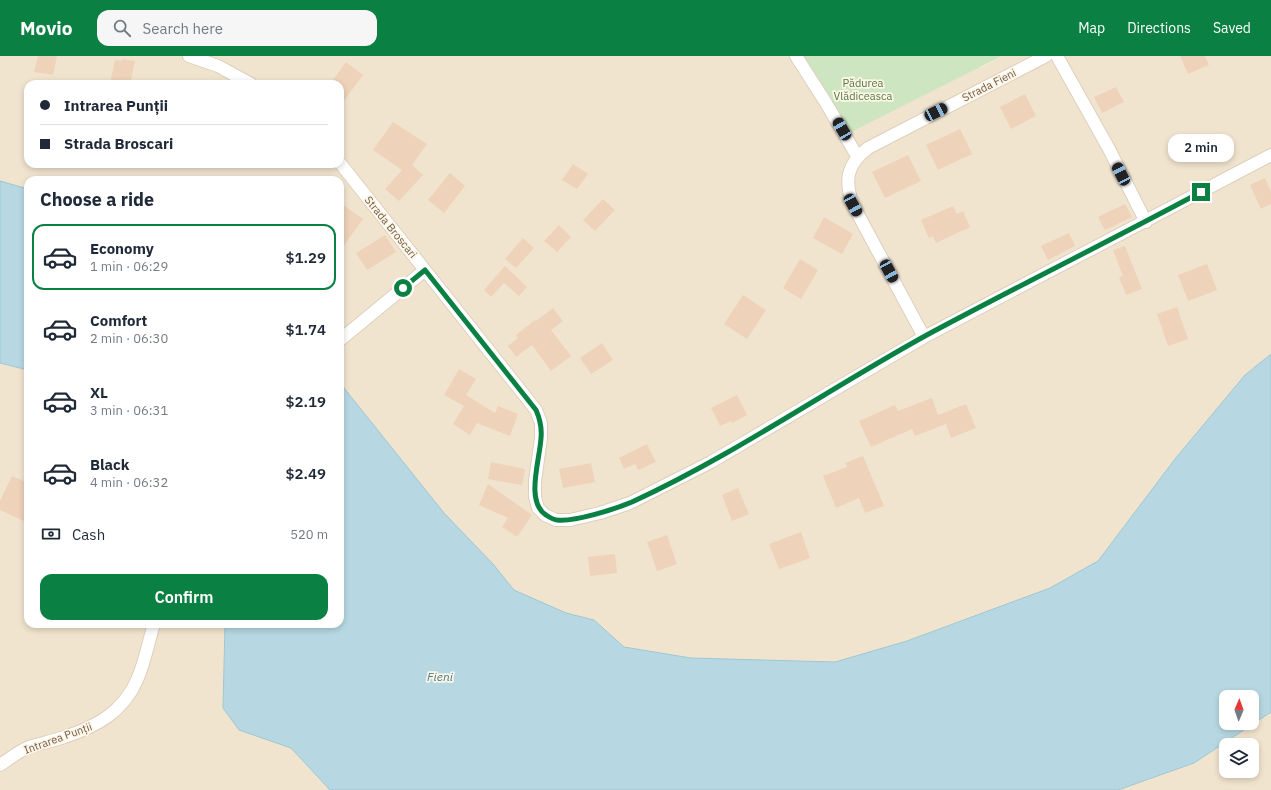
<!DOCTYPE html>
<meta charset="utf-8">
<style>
:root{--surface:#fff;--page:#f6f6f7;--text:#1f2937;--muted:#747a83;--line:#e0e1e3;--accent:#0b8043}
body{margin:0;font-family:"IBM Plex Sans",sans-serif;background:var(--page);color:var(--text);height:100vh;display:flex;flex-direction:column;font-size:15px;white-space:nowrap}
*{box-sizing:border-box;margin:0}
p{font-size:13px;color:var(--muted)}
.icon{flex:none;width:22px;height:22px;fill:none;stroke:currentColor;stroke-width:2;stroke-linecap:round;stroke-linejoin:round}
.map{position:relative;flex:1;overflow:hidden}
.side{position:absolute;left:24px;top:120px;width:320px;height:452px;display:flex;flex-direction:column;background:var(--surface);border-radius:12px;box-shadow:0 2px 6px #0003}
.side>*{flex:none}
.guide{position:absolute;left:24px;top:24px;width:320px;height:88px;border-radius:12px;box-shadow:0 2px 6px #0003;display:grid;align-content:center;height:88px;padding:0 16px;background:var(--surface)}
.needle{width:26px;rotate:2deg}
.fabs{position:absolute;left:1219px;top:634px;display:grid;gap:8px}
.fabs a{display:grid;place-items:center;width:40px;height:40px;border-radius:8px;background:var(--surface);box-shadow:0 2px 6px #0003;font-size:20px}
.end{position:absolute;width:18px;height:18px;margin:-9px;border:5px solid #0b8043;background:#fff;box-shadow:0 0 0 2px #fff}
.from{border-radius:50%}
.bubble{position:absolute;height:28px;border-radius:12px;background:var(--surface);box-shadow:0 2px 6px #0003;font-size:13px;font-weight:600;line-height:28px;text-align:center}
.car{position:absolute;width:12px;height:24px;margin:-12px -6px;border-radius:5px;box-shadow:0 0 3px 1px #0007;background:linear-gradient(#222 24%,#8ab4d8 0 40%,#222 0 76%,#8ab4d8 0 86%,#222 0)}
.guide b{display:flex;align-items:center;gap:14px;height:38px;font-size:15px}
.guide b+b{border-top:1px solid var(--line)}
.guide i{width:10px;height:10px;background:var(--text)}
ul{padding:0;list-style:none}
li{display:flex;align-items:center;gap:12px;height:66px;margin:0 8px 6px;padding:0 8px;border:2px solid transparent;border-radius:12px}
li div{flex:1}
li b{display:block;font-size:15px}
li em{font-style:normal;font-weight:600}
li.on{border-color:var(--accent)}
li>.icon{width:36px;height:36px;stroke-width:1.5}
h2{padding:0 16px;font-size:18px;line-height:48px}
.pay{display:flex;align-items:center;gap:10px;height:44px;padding:0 16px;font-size:15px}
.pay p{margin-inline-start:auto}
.cta{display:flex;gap:8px;margin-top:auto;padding:8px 16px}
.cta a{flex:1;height:46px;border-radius:12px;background:var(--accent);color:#fff;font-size:16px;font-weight:600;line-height:46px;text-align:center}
header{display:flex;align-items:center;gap:24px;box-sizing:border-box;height:56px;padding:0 20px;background:var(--accent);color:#fff}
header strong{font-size:19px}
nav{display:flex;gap:22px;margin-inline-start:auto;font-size:14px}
.search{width:280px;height:36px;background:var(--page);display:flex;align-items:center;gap:10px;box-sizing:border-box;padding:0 14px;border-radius:12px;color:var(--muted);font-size:15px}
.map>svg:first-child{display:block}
.residential{fill:#f1e4cf;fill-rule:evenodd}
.green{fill:#cde6c1}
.water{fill:#b7d8e2;stroke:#9ec7d3;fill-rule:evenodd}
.building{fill:#eed2ba}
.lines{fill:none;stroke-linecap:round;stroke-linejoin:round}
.street-casing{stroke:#ddcfbd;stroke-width:14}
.street{stroke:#fff;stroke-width:12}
.route{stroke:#0b8043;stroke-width:5}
.labels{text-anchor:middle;stroke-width:3.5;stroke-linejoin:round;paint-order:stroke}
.park-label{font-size:11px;fill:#517a45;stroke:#fef6e6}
.street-label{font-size:11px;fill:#6f5a4a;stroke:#fef6e6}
.water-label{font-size:12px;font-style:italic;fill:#487888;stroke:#fef6e6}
</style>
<header>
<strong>Movio</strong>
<div class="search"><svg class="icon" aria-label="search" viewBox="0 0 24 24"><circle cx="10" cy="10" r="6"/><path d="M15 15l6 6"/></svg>Search here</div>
<nav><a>Map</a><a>Directions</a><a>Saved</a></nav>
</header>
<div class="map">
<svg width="1271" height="734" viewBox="0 0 1271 734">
<rect width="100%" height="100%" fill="#faf2e0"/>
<path class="residential" d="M0 0H800L982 11 1002 0H1271V298L1245 319 1175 403 1098 505 1050 532 907 585 835 606 691 602 624 591 594 564 566 557 514 534 493 508 444 457 340 327V124H28V133L0 125ZM28 28H340V108H28Z
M0 307 28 314V568H225L223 652 239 674 291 692 330 734H0Z
M1271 656V734H1118L1194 707ZM1226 689H1252V715H1226Z"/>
<path class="green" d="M800 0H1002L851 76Z"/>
<path class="water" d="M0 125 28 133V314L0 307Z
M1271 298V656L1194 707 1118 734H330L291 692 239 674 223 652 225 568H340V327L444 457 493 508 514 534 566 557 594 564 624 591 691 602 835 606 907 585 1050 532 1098 505 1175 403 1245 319ZM1226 641H1252V667H1226Z"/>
<path class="building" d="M38 0H57L53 19 34 16Z
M1180 0H1205L1209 9 1188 18Z
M122 3 135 5 130 28H110L115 4 122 5Z
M346 6 363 19 340 50V28H330Z
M1116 31 1124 46 1102 57 1094 41Z
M1025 38 1036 60 1011 73 1000 51Z
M393 66 427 88 412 109 423 119 399 145 385 133 402 114 373 94Z
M960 73 972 98 938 114 926 89Z
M908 99 921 125 885 142 872 116Z
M573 108 588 118 577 133 562 124Z
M450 117 465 130 444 157 428 144Z
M1265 122 1271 136V148L1261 153 1250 129Z
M603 143 615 154 595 175 583 164Z
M340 147 363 163 340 195Z
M1125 148 1132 161 1105 174 1098 161Z
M953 150 957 158 963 155 970 171 936 187 933 180 929 182 921 164Z
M824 161 853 178 842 198 813 182Z
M559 169 571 181 557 196 544 185Z
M1069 177 1075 190 1048 204 1041 190Z
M385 179 396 196 367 214 356 197Z
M523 182 534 192 516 212 505 203Z
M1125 190 1142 233 1126 239 1119 221 1123 220 1113 194Z
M800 203 818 214 801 243 783 232Z
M1207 208 1217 234 1188 245 1178 219Z
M505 210 527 231 519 240 504 227 491 241 484 234Z
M743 239 766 254 747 283 724 268Z
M1177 251 1188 283 1168 290 1157 258Z
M553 252 563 265 551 274 571 300 551 315 532 289 516 301 508 290 518 282 516 279 535 264 536 265Z
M602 287 613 304 591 318 580 302Z
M459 313 476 323 466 339 495 357 498 350 518 358 510 380 477 367 470 379 453 368 464 350 444 339Z
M737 339 747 359 732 367 731 365 720 370 711 352Z
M932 342 938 359 966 348 976 372 951 382 946 368 915 380 912 373 871 391 859 365 895 349 898 355Z
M647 388 656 406 638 414 635 408 624 413 619 402Z
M863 400 884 450 865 457 859 442 836 452 823 420 847 411 845 407Z
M491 406 525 413 522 429 488 423Z
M591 407 595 426 563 432 559 413Z
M12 420 28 427V467L0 454V445Z
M488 428 532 459 517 481 502 471 508 462 479 449Z
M738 432 749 458 732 465 722 439Z
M801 476 810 502 779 513 769 488Z
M667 479 677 508 657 515 647 486Z
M615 498 617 517 590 520 588 501Z"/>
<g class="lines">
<g class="street-casing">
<path id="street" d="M189 0 218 10 251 28
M796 0 826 47 857 100
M1057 0 1109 93 1146 166
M340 107 536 354 541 367V382L535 425V441L538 452 545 459 556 464H570L600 457 630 447 711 406 924 281 1271 99
M924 281 853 149C844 124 847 108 868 92L1046 0
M340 284 425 214
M0 709C9 703 19 695 29 691 41 687 53 685 64 681 96 671 123 656 137 624 145 606 148 587 154 568"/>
</g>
<use href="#street" class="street"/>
</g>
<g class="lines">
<path class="route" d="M403 232 425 214 536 354C540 363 542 372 541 382 540 403 525 446 546 459 549 461 554 464 557 464 575 466 615 453 632 446 734 399 827 334 925 280 1016 231 1110 185 1201 136"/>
</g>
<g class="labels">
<g class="park-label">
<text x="863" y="31">Pădurea<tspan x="863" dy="13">Vlădiceasca</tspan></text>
</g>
<g class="street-label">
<text transform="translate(989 29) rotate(-27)" y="4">Strada Fieni</text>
<text transform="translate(391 171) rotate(51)" y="4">Strada Broscari</text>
<text transform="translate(58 682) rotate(-20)" y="4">Intrarea Punții</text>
</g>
<g class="water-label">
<text x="440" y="625">Fieni</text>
</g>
</g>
</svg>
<div class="fabs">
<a><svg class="needle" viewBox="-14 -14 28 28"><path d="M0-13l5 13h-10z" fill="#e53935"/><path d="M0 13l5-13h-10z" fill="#747a83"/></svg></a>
<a><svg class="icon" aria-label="layers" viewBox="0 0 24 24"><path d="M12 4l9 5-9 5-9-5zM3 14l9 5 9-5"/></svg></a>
</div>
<i class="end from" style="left:403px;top:232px"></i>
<i class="end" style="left:1201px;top:136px"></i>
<div class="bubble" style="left:1168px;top:78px;width:66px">2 min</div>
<i class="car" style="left:936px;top:56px;rotate:63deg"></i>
<i class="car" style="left:842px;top:73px;rotate:330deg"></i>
<i class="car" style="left:1121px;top:118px;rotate:333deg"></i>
<i class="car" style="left:853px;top:149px;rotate:151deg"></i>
<i class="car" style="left:889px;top:215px;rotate:152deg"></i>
<div class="guide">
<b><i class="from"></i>Intrarea Punții</b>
<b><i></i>Strada Broscari</b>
</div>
<section class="side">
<h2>Choose a ride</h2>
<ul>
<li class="on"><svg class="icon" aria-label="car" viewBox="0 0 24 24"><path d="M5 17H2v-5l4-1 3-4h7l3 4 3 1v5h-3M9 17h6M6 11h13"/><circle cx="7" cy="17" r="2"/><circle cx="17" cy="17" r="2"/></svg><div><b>Economy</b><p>1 min · 06:29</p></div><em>$1.29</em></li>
<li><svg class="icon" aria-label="car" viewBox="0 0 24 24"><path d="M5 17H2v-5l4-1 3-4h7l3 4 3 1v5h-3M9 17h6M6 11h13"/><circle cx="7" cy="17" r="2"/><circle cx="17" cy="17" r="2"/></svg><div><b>Comfort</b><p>2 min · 06:30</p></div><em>$1.74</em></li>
<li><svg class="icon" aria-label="car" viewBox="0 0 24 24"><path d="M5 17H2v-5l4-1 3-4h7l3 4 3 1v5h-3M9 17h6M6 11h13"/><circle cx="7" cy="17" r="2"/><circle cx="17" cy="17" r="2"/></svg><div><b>XL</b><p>3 min · 06:31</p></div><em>$2.19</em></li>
<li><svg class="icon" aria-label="car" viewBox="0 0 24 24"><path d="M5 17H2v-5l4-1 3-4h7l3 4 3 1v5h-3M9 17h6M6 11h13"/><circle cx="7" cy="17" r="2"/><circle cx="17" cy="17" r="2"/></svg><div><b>Black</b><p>4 min · 06:32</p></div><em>$2.49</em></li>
</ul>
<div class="pay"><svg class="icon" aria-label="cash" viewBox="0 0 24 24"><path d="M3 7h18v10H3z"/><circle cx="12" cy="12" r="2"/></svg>Cash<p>520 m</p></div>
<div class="cta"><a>Confirm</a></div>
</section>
</div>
